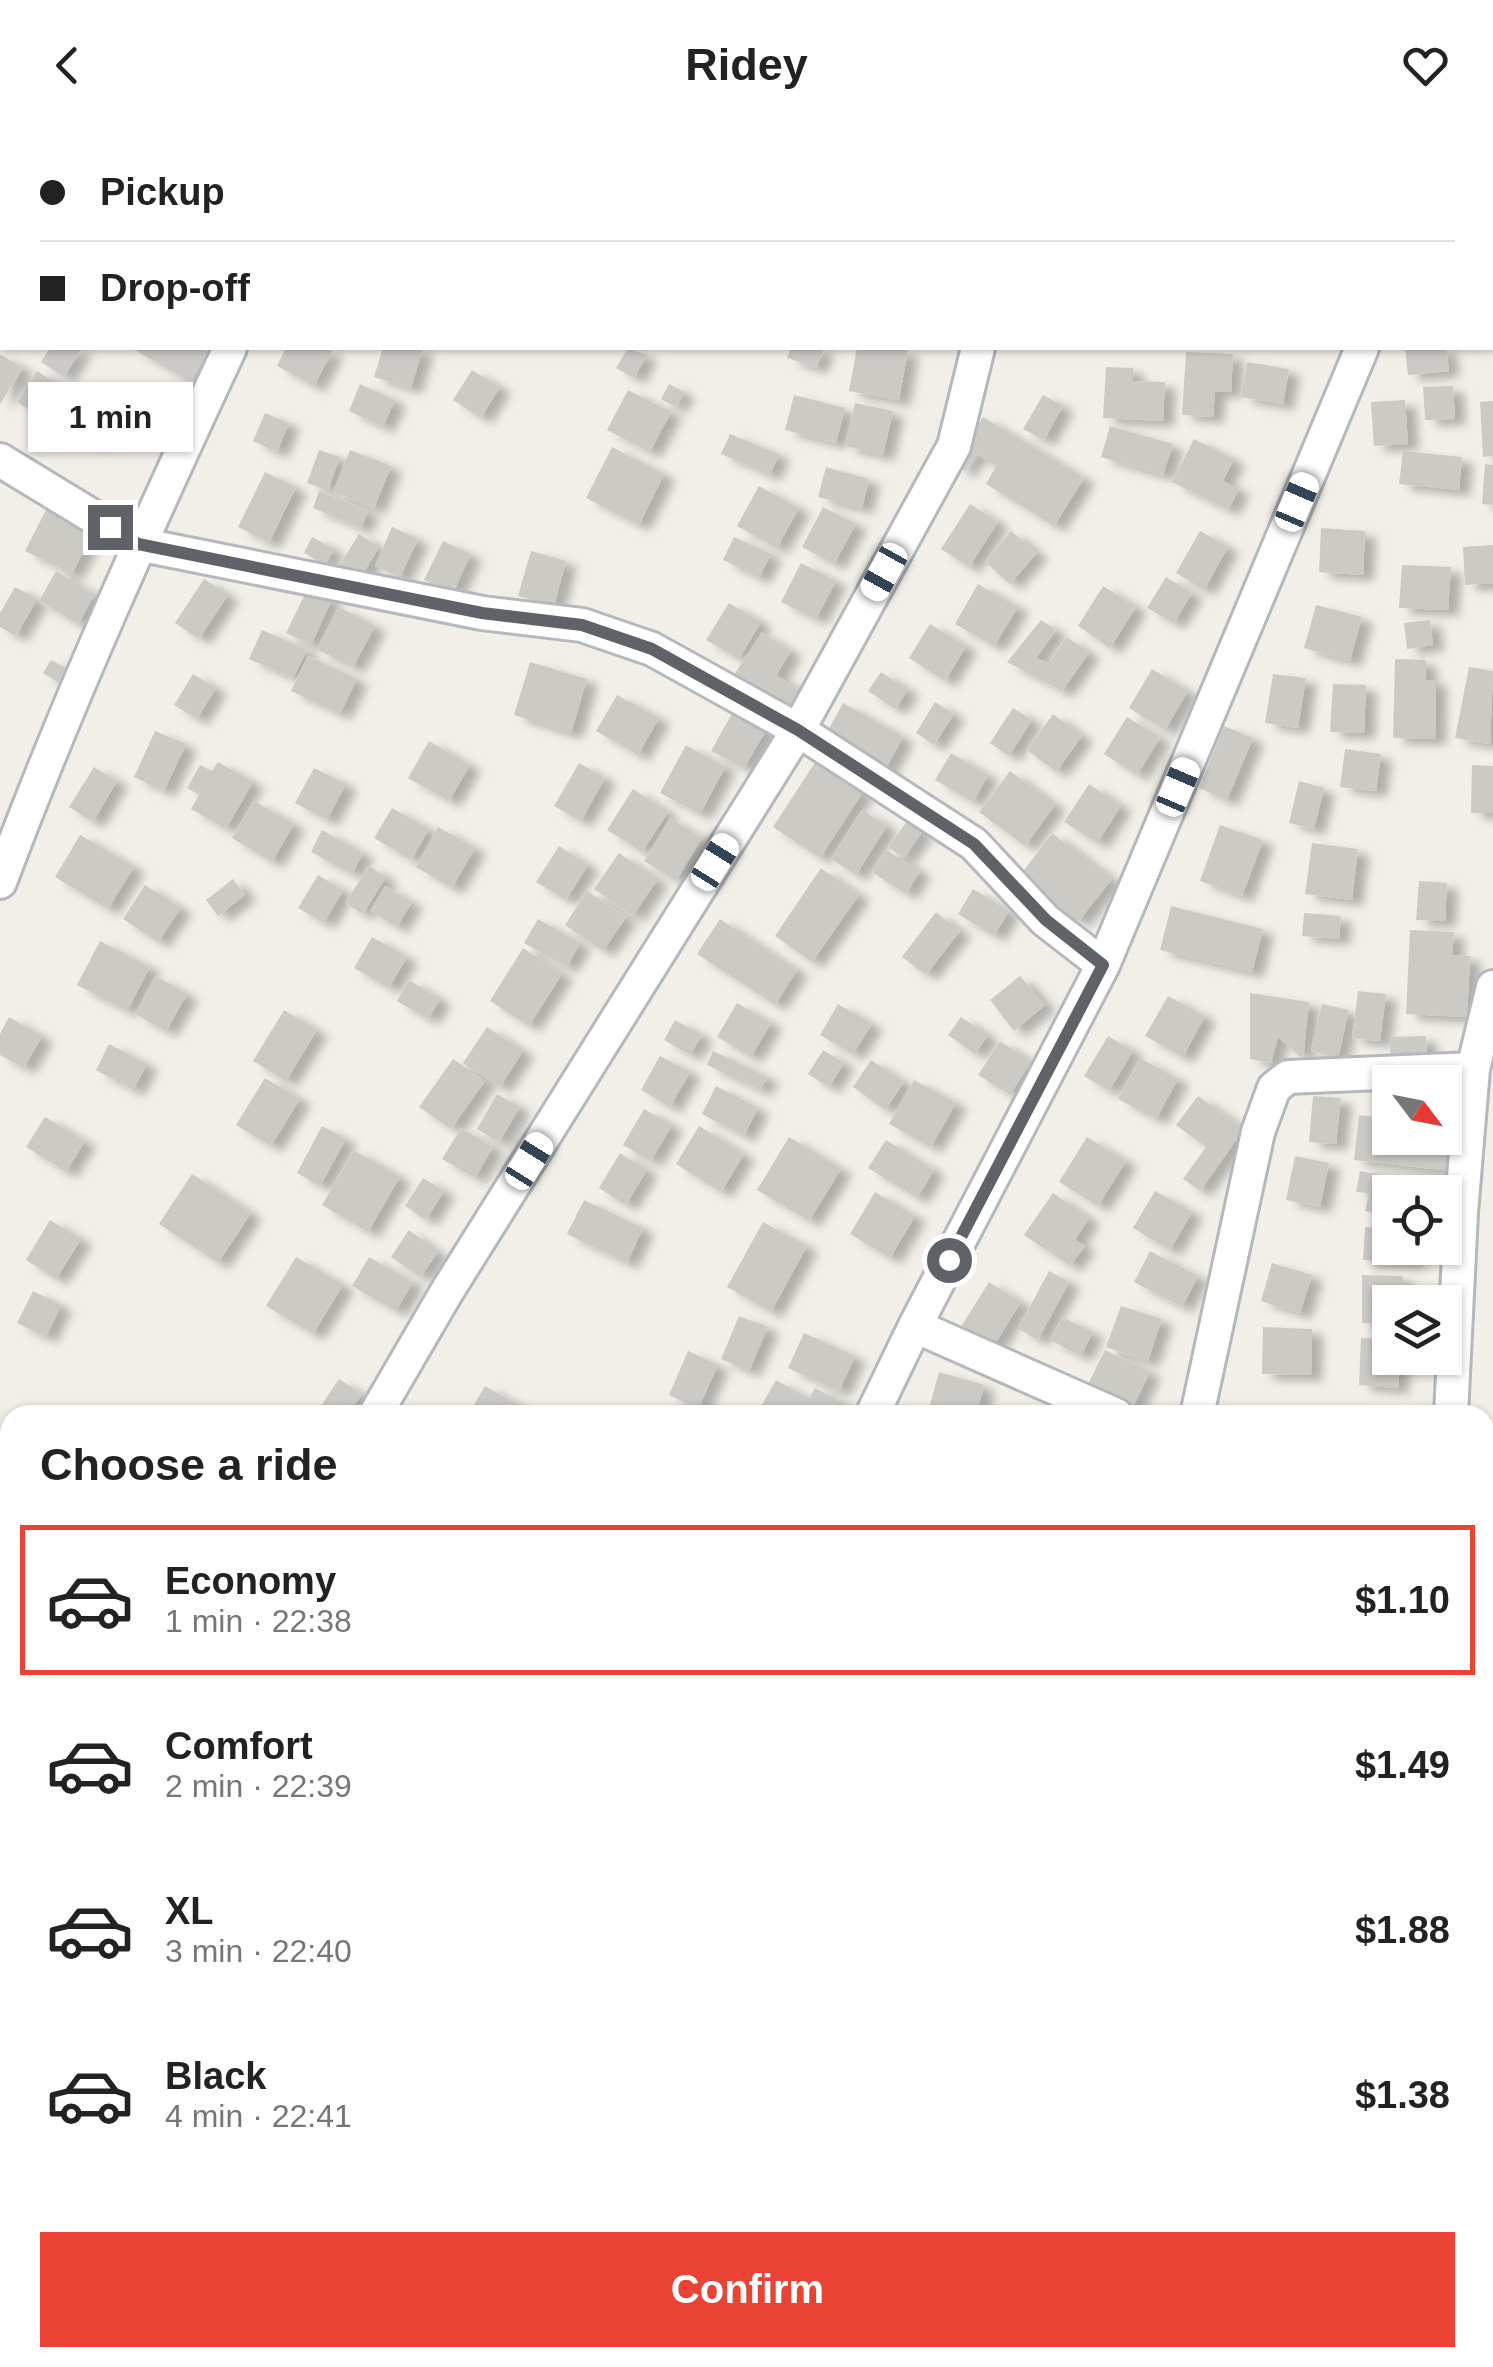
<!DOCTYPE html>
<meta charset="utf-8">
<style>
:root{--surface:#fff;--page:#f6f6f6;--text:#222;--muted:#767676;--line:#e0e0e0;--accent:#ea4335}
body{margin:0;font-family:Helvetica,sans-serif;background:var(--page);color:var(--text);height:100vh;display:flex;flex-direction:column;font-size:38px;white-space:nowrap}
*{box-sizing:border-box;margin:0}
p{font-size:32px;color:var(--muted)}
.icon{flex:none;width:55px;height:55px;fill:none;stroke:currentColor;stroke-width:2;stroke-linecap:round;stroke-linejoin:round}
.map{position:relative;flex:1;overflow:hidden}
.details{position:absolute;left:0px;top:1275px;width:1495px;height:962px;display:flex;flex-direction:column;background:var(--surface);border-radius:30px 30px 0 0;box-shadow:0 2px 8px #0004}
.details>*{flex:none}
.banner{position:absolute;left:0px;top:0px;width:1495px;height:220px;box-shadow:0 2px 8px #0004;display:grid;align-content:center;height:220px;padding:0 40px;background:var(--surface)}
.needle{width:65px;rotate:122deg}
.tools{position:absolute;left:1372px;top:935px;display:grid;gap:20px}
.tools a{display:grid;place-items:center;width:90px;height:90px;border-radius:0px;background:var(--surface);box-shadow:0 2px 8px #0004;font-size:50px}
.end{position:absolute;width:45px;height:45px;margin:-22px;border:12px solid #5f6368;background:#fff;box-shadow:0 0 0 5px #fff}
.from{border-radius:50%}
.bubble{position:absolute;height:70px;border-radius:0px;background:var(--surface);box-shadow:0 2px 8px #0004;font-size:32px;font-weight:700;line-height:70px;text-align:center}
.car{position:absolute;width:30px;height:60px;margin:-30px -15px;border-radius:12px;box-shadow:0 0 8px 2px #0007;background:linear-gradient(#fff 24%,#345 0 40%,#fff 0 76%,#345 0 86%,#fff 0)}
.banner b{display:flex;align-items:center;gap:35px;height:95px;font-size:38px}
.banner b+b{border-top:2px solid var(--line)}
.banner i{width:25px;height:25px;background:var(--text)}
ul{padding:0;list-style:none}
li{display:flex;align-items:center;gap:30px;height:150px;margin:0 20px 15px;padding:0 20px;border:5px solid transparent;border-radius:0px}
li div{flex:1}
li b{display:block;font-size:38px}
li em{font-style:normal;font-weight:700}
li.selected{border-color:var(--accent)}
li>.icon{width:90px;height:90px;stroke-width:1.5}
h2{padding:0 40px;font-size:45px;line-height:120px}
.primary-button{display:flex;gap:20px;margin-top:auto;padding:20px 40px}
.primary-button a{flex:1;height:115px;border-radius:0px;background:var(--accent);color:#fff;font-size:40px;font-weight:700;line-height:115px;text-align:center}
header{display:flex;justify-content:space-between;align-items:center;height:130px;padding:0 40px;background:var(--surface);font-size:45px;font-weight:700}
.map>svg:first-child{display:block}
.building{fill:#cccac5;filter:url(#shadow)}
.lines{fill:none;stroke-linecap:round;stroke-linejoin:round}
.minor-casing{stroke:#b5b8bc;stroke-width:38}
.minor{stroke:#fff;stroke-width:32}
.route{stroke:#5f6368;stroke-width:12}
</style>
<header><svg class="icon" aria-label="back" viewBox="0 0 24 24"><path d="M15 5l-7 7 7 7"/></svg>Ridey<svg class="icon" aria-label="heart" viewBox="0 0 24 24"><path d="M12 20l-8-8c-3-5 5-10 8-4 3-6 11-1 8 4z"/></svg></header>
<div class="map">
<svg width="1493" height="2237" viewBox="0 0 1493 2237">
<defs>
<filter id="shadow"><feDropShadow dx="11" dy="6" stdDeviation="5" flood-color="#0004"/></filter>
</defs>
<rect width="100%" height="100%" fill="#f1efe8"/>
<path class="building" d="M50 218H82L64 247 41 232Z
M131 218H200L208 222 191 252Z
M286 218 333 220 314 256 277 236Z
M383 218H423L411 258 374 247Z
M628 218 647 225 634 248 616 238Z
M791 218H824L816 238 787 228Z
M857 218 908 220 899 270 849 261Z
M1405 218H1446L1449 241 1408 245Z
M1186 222 1233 224 1231 262 1215 261 1213 287 1182 285Z
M0 224 23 238 0 274Z
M1247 232 1289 239 1283 274 1241 267Z
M1106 237 1133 238V251L1165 252 1163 291 1103 288Z
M472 240 500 257 481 288 453 270Z
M37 241 68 260 47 292 17 272Z
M360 254 395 270 383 297 349 281Z
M669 254 684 262 676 277 661 269Z
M1453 256 1455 289 1425 290 1423 257Z
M628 260 671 282 650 322 607 300Z
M93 262 119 277 97 313 72 297Z
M794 265 845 278 836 313 785 300Z
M1043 265 1063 276 1044 310 1023 299Z
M1405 270 1408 314 1374 316 1371 272Z
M1493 271V326L1483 327 1480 272Z
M855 273 893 281 883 325 845 316Z
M265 283 289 293 277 322 253 311Z
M983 287 1084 348 1054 396 986 354 996 336 976 324 965 341 954 335Z
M1110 296 1173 314 1163 345 1101 327Z
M730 304 779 324 770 345 721 324Z
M1194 309 1234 329 1223 351 1239 359 1228 380 1172 352Z
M612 317 664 344 639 395 586 368Z
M319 320 340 327 328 360 307 353Z
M350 320 391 336 374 378 333 362Z
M1403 321 1462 327 1459 360 1399 354Z
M1485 334 1493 335V375L1482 374Z
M826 337 869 349 862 378 818 367Z
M265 342 296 357 269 413 238 397Z
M759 356 799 378 777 418 737 396Z
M319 361 368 381 361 398 313 378Z
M49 374 95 398 72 444 25 421Z
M970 374 998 392 969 437 941 419Z
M823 377 856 394 834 434 802 417Z
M392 397 418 409 400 448 375 436Z
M1321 398 1365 401 1363 445 1319 442Z
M1011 401 1037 423 1010 454 985 432Z
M1200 401 1228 417 1204 460 1176 443Z
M359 404 379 417 358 452 337 439Z
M312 407 334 419 325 435 304 423Z
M734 407 771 424 759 448 723 430Z
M443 411 471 424 453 463 424 450Z
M1493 415V453L1465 455 1463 417Z
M531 421 566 431 554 476 518 466Z
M801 433 836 451 816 489 781 472Z
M1402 435 1451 437 1448 480 1399 478Z
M56 441 95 464 78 494 39 471Z
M1166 447 1192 463 1174 493 1147 478Z
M204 449 228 465 199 509 175 493Z
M978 454 1018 477 994 516 955 494Z
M1103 456 1136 477 1110 518 1078 496Z
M15 457 37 469 16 506 0 497V483Z
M308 458 332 469 311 515 286 503Z
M729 473 761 492 739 529 706 510Z
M1316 475 1362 487 1350 531 1304 518Z
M339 477 375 496 353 537 317 519Z
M1041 490 1056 500 1036 528 1049 533 1067 507 1089 523 1062 561 1007 532Z
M1430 490 1433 515 1407 519 1404 493Z
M930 494 966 516 945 551 909 528Z
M262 500 307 520 293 548 249 529Z
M762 502 791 521 776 545 801 561 787 584 732 548Z
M308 526 357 549 340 584 291 561Z
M1395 529 1426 530V550H1436L1435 609 1393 608Z
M51 530 66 538 57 552 43 543Z
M530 532 587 549 571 603 514 585Z
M1469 537 1493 541 1490 614 1455 608Z
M1152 539 1188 561 1165 600 1129 578Z
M881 542 908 560 895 579 868 561Z
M193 544 216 558 197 589 174 575Z
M1273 544 1306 548 1298 598 1265 593Z
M1333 554 1366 555 1364 603 1330 602Z
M617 565 659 588 638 625 596 601Z
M935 572 954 584 934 615 916 603Z
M843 573 903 607 878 653 818 619Z
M735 578 768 597 744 638 711 621Z
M1013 578 1032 590 1009 626 990 613Z
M1053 584 1082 606 1056 642 1027 620Z
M1127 587 1160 608 1137 645 1104 624Z
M1224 596 1253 608 1227 670 1199 658Z
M155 601 186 614 164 661 134 647Z
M429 611 470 635 449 671 408 648Z
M686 615 725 637 700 684 660 663Z
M1345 619 1381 624 1376 661 1340 657Z
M951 623 988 645 973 672 935 650Z
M816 631 863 662 820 728 773 697Z
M218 632 253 652 226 699 191 679 199 665 187 658 200 635 212 641Z
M579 633 605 648 581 691 554 676Z
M1472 635 1493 636V683H1471Z
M94 637 117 651 93 692 69 677Z
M314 638 346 654 327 690 295 673Z
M1010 641 1055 675 1025 716 979 682Z
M1299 651 1324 658 1314 699 1289 693Z
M1089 654 1121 676 1097 713 1064 692Z
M633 659 668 682 642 722 607 700Z
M254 671 294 694 272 732 232 708Z
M392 678 429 699 411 730 374 708Z
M862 680 887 696 856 745 831 729Z
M670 688 702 708 676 751 644 731Z
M908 690 923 700 904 728 888 717Z
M1220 695 1263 710 1242 766 1200 751Z
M438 697 475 718 452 758 416 737Z
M322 700 363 723 352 744 311 722Z
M1052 703 1112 749 1078 792 1019 747Z
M80 705 134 737 108 779 55 747Z
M1312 713 1358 719 1352 770 1305 764Z
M559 716 588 735 566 770 536 752Z
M886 720 920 741 906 764 872 742Z
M619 723 657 750 633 786 594 759Z
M369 736 386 747 363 784 345 773Z
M821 738 859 765 812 832 775 806Z
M318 745 343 760 324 793 298 778Z
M233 749 245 765 218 786 206 770Z
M1419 751 1447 753 1445 791 1416 790Z
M145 755 181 778 158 812 123 789Z
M385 756 412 772 397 797 370 781Z
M973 759 1009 781 994 806 958 784Z
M587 761 626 787 603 821 565 795Z
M1171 776 1263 799 1252 842 1160 820Z
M936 782 960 801 926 845 902 827Z
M1304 783 1341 786 1339 809 1302 806Z
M538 789 580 813 567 837 524 813Z
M720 789 797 840 775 875 697 824Z
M1410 800 1454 802 1452 825 1470 826 1467 887 1406 884Z
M372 807 407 827 389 858 354 838Z
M100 811 150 837 127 881 77 855Z
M523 818 562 844 529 896 490 871Z
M156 846 187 864 166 901 135 884Z
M1020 846 1045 875 1014 901 990 870Z
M409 850 440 869 428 889 397 871Z
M1358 861 1386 864 1380 911 1352 908Z
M1250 863 1309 872 1303 929 1278 907 1271 933 1250 929Z
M1168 866 1205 886 1183 927 1145 906Z
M737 873 771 893 751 927 717 907Z
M838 874 872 894 853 924 820 905Z
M1322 874 1349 880 1338 928 1311 921Z
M284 880 317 900 286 951 253 931Z
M9 887 42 906 24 938 0 925V904Z
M961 887 988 905 975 924 948 905Z
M675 890 702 905 690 925 664 910Z
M487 897 523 921 500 957 463 933Z
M1108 906 1133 921 1109 961 1084 946Z
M1426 906 1427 935 1391 937 1390 907Z
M1000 911 1031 932 1010 965 978 945Z
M109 914 147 934 133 960 96 940Z
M823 920 844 933 829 957 808 944Z
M713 921 768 947 760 960 707 935Z
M660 926 690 942 670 977 641 960Z
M1140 928 1178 949 1156 989 1118 969Z
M453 929 485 951 451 999 419 977Z
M871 930 904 952 885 980 853 957Z
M265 948 300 969 271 1016 236 995Z
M914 950 956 973 931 1017 889 994Z
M716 956 758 978 744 1006 702 984Z
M497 964 520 977 499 1012 477 999Z
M1198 966 1244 999 1200 1061 1183 1049 1206 1017 1176 995Z
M1313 966 1341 968 1336 1014 1309 1012Z
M644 979 672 995 651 1031 623 1015Z
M1359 985 1390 989V1008H1407V1012L1454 1017 1451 1041 1354 1030Z
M45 987 85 1011 66 1042 26 1017Z
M322 996 346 1009 320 1056 297 1043Z
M699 996 744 1024 721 1062 676 1034Z
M461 998 493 1017 475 1048 442 1029Z
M789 1007 841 1039 809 1091 757 1060Z
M1087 1007 1126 1031 1098 1076 1059 1052Z
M886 1010 934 1040 917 1068 868 1038Z
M354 1020 400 1047 368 1102 322 1075Z
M620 1023 647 1040 626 1075 599 1058Z
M1295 1026 1329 1033 1320 1077 1286 1070Z
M1360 1041 1418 1051 1416 1062H1390V1085L1365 1081 1369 1063 1356 1062Z
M192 1044 251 1083 218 1133 159 1094Z
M423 1048 444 1061 426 1090 405 1076Z
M1155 1061 1192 1082 1170 1120 1133 1098Z
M875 1062 915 1086 890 1128 850 1104Z
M1053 1063 1089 1088 1075 1110 1085 1116 1070 1136 1024 1105Z
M584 1070 643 1098 627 1133 567 1104Z
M50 1090 81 1109 56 1149 26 1130Z
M763 1092 807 1116 771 1182 727 1157Z
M1365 1097 1390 1098V1118H1414V1133L1363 1130Z
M409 1100 438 1122 420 1147 391 1127Z
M1150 1121 1198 1146 1182 1177 1134 1152Z
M296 1127 343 1155 313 1204 266 1176Z
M369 1127 413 1152 396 1181 352 1156Z
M1272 1133 1312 1145 1300 1183 1261 1171Z
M1049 1141 1069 1152 1038 1210 1018 1199Z
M1362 1145 1403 1146 1402 1172H1390V1193H1362Z
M989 1152 1021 1172 991 1220 959 1200Z
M33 1161 61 1175 46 1207 17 1193Z
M1121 1176 1162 1189 1148 1231 1106 1217Z
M739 1186 768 1197 749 1241 721 1229Z
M1062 1187 1093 1202 1081 1226 1050 1210Z
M1263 1197 1312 1199 1311 1245 1262 1244Z
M804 1203 855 1226 839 1261 788 1238Z
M1361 1208 1390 1209V1228H1399L1398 1258 1359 1255Z
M1105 1220 1150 1242 1130 1283 1085 1260Z
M688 1221 718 1235 698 1279 669 1265Z
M939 1242 984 1255 976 1285H927Z
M339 1249 362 1264 348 1285H315Z
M776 1250 809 1268 815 1258 856 1280 853 1285H756Z
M485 1256 536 1285H468Z
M1486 1297H1493V1333H1485Z
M7 1333 10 1335V1376L0 1371V1345Z
M1485 1344H1493V1397H1485Z
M0 1411 10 1417V1438L3 1448 0 1446Z
M1485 1418 1493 1419V1466H1485Z
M1485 1475 1493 1476V1512L1485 1511Z
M10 2141V2183L0 2177V2158Z
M1485 2142 1493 2143V2191H1485Z
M0 2193 10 2200V2228H14L7 2237H0Z
M155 2228H204L199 2237H150Z
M250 2228H303L297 2237H244Z
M343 2228H400L395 2237H346L340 2234Z
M725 2228H782L778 2237H749Z
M1118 2228H1168L1167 2237H1117Z
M1200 2228H1253L1254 2237H1200Z"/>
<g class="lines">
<g class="minor-casing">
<path id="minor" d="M996 0V2
M1448 0 1449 2
M64 2 65 0
M330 2 331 0
M0 142 2 137
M0 330 138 414 482 483 582 495 652 519 798 600 974 714 1045 790 1103 835
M0 752C68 570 148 394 230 218
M915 1196 1116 1285
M375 1285 446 1163 798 600 954 316 978 218
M872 1285 915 1196 1103 835 1362 218
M1197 1285 1258 1002 1274 958 1288 947 1473 939
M1451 1285 1461 1083 1473 939 1493 857
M0 1484 10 1489
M0 1958 10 1927
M1485 2039 1493 2040
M1438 2228V2237
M445 2237 449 2228
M1023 2237 1025 2228"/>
</g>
<use href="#minor" class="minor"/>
</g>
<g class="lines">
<path class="route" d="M110 397 138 414 482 483 582 495 652 519 798 600 974 714 1046 790 1103 835 949 1130"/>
</g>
</svg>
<div class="tools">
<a><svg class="needle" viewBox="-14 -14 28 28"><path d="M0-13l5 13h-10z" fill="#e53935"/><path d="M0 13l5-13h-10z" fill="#767676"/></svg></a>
<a><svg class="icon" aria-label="locate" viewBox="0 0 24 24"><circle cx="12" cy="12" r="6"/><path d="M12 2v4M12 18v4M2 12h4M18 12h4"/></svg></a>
<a><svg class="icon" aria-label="layers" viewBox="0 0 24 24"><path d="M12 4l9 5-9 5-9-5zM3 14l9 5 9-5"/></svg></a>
</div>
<i class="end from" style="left:949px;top:1130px"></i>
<i class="end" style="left:110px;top:397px"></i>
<div class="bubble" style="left:28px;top:252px;width:165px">1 min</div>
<i class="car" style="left:1297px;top:372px;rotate:23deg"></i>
<i class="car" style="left:884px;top:442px;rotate:209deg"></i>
<i class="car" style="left:1178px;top:657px;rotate:23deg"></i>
<i class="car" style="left:715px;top:732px;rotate:32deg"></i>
<i class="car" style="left:529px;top:1031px;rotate:32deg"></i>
<div class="banner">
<b><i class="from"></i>Pickup</b>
<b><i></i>Drop-off</b>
</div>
<section class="details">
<h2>Choose a ride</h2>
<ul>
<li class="selected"><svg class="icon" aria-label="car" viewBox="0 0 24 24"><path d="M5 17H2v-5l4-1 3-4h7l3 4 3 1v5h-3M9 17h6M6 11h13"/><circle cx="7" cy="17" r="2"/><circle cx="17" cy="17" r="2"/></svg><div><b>Economy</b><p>1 min · 22:38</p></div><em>$1.10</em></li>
<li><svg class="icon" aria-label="car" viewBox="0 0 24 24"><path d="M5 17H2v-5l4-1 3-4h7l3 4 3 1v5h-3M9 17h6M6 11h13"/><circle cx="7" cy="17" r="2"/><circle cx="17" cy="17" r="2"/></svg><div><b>Comfort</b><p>2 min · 22:39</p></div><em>$1.49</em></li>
<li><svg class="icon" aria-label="car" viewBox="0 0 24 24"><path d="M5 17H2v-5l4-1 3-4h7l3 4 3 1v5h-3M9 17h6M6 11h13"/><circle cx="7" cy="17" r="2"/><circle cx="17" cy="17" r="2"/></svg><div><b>XL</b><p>3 min · 22:40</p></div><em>$1.88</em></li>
<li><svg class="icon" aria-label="car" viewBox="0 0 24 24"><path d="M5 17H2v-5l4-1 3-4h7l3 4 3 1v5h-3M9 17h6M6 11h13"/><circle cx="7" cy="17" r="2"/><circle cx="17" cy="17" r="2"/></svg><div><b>Black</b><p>4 min · 22:41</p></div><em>$1.38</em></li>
</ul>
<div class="primary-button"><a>Confirm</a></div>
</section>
</div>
